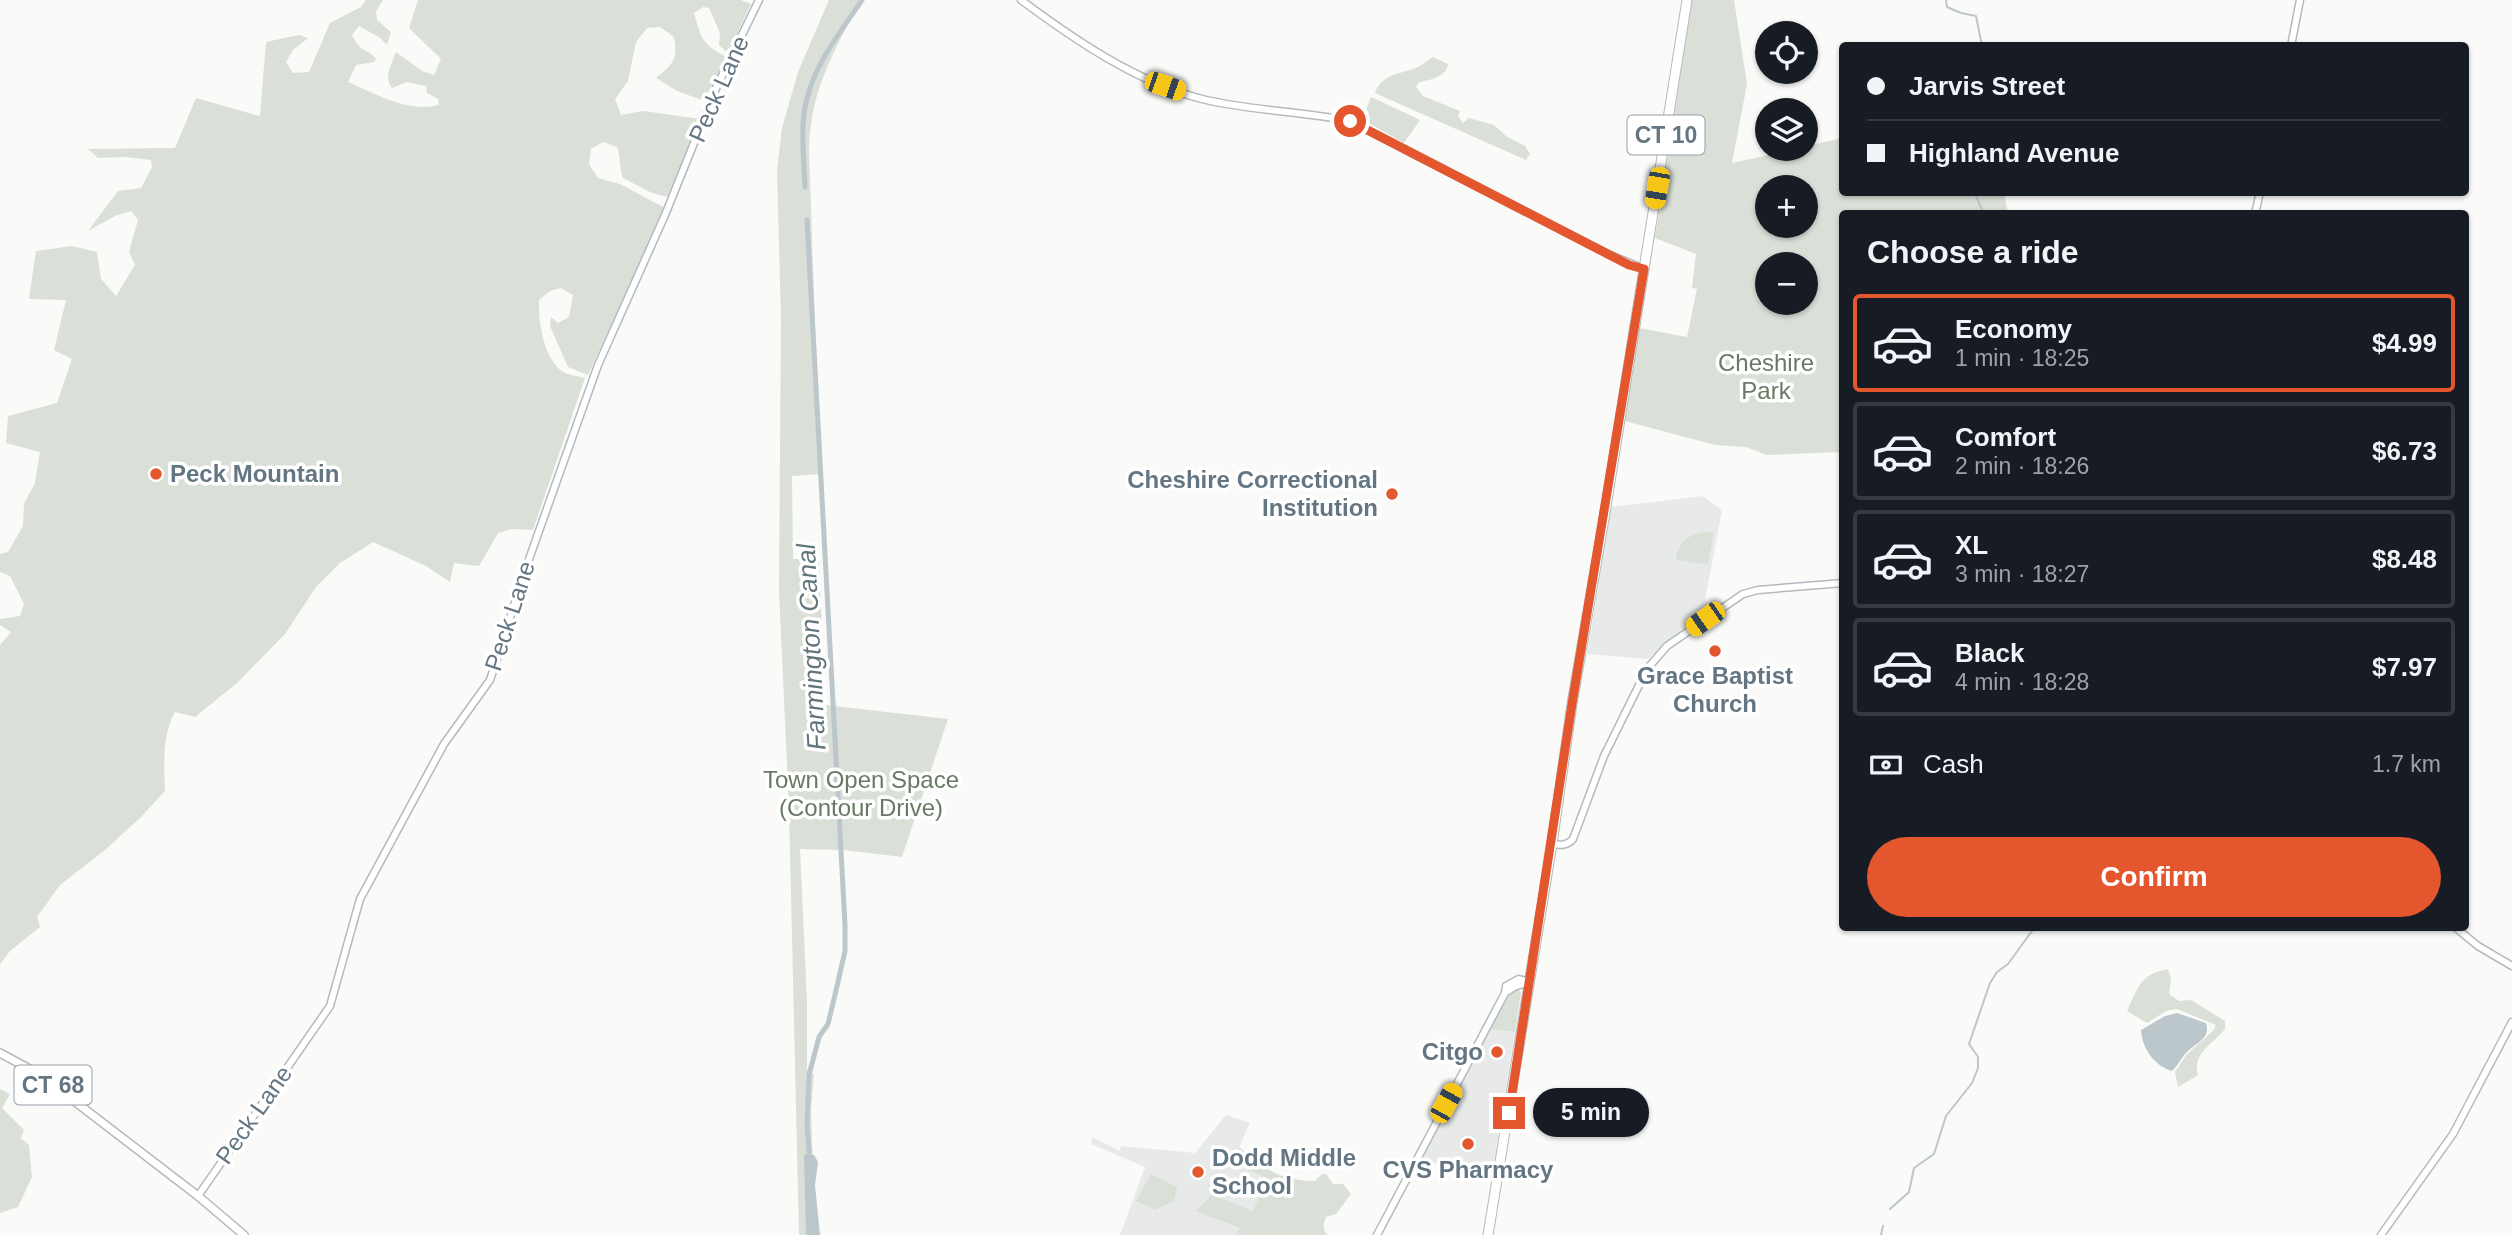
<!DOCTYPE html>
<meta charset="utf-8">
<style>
:root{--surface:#171b24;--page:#242831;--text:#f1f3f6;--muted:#9ea1a6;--line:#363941;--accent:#e4572e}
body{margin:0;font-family:Arial,sans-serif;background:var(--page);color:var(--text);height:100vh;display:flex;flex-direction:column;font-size:26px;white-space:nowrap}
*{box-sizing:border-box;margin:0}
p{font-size:23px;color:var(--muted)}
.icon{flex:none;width:38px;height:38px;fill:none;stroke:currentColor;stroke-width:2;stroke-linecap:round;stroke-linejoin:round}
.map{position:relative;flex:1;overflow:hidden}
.sheet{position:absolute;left:1839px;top:210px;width:630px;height:721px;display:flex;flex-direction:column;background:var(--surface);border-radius:7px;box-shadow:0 2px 5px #0004}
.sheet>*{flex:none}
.banner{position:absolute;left:1839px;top:42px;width:630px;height:154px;border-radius:7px;box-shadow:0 2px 5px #0004;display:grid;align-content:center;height:154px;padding:0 28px;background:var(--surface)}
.fabs{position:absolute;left:1755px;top:21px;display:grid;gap:14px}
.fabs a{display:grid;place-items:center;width:63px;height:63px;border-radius:50%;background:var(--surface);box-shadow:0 2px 5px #0004;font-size:35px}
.end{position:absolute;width:32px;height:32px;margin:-16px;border:9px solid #e4572e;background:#fff;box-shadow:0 0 0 4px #fff}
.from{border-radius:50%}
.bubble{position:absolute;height:49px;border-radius:24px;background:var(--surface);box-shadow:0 2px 5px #0004;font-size:23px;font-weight:800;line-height:49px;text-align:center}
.car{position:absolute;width:21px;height:42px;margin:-21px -10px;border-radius:9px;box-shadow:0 0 5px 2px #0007;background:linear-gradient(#f5c518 24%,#345 0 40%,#f5c518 0 76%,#345 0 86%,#f5c518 0)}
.banner b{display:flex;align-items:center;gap:24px;height:66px;font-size:26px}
.banner b+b{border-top:2px solid var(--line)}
.banner i{width:18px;height:18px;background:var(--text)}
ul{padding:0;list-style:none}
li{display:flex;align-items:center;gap:21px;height:98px;margin:0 14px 10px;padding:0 14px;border:4px solid var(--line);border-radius:7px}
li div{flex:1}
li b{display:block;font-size:26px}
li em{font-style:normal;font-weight:800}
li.active{border-color:var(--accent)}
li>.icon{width:63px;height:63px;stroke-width:1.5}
h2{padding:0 28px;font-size:32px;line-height:84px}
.pay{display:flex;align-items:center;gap:18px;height:77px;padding:0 28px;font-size:26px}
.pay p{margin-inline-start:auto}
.cta{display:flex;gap:14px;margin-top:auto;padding:14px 28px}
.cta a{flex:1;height:80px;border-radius:42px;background:var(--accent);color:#fff;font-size:28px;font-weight:800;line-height:80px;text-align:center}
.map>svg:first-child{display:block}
.built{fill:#e8e9e9}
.green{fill:#dadfd7;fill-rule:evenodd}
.water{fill:#bbc7cb}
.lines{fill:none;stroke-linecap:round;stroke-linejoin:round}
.stream{stroke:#bbc7cb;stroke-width:2}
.canal{stroke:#bbc7cb;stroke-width:5}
.secondary-casing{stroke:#b3babf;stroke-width:9}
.primary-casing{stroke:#b5babe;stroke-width:10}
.highway-casing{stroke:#b4b9bd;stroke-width:11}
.secondary{stroke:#fff;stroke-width:6}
.primary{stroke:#fff;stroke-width:7}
.highway{stroke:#fff;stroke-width:9}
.route{stroke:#e4572e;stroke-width:9}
.poi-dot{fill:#e4572e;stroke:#fff;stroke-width:2.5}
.labels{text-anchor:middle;stroke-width:7;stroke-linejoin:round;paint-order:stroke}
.shield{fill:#fff;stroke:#939fa8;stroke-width:2}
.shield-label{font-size:23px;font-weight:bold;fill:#657683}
.street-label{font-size:24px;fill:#657683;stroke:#fff}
.park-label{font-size:24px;fill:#687a64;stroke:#fff}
.poi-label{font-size:24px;font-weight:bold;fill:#657683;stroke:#fff;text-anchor:start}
.water-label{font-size:26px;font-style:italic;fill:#60757c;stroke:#fff}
</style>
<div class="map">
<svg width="2512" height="1235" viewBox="0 0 2512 1235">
<rect width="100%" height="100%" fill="#fafaf8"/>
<path class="built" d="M1703 496 1722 510 1705 600 1710 609 1662 645 1648 659 1587 654 1611 507Z
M1490 1029 1515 1032 1493 1167 1486 1170 1427 1162 1423 1160 1424 1153Z
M1226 1115 1250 1123 1232 1163 1267 1178 1253 1211 1210 1194 1197 1210 1239 1229 1236 1235H1120L1145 1167 1091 1144 1092 1137 1120 1151 1121 1146 1195 1153Z"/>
<path class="green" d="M366 0H383L376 11 377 20 391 32 387 45 379 37 359 26 352 35C361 55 366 46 376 59L374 62 356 65 348 82C376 94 408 113 439 105L438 99 427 93 426 86 407 82 392 88C383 77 392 64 396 52L422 71 434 75 441 59 409 28 418 0H741L751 4 728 53 719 45 720 33 709 8 703 7 694 13C701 39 703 45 727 57L705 101 677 91 656 78C673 64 678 60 674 37L660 27 647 28 636 42 628 81 615 99 621 115 643 111 701 119 667 197 652 193 623 178C619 167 621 158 617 147L603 142 591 149 589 164 598 178 620 184 665 208 588 375 568 367 550 326 551 317 558 323 569 317 573 295 561 288 550 291 539 300C538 321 543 353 559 369 565 375 577 376 585 378L533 530 512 529 498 533 479 566 454 563 450 582 426 566 373 542 340 563 316 587 285 634 237 683 195 717 175 712C162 734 164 766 165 791L141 817 105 850 60 885 37 917 40 927 10 951 0 964V645L11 632 0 625V619L20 616 24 604 10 576 0 572V554L8 552 23 526 24 504 35 483 40 452 6 443 8 416 57 403 72 359 54 350 66 300 29 299 36 251 72 246 97 252 101 279 116 296 135 265 129 252 138 220 131 211 115 216 88 231 118 191 141 188 152 167 151 160 125 157 98 158 88 149 175 148 196 98 260 116 266 42 299 35 308 38 293 50 286 62 293 73 309 72 330 23 361 7Z
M829 0H860C834 54 811 87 809 149L820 474 792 476 793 559H819L825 705 948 719 902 857 844 850 800 849 807 1002V1070L814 1074 811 1110 815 1235H799L789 808 779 591 781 318 777 170 782 128 798 72Z
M1692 0H1734L1747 84 1732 163 1796 149H1806V146L1843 138V192L2004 193 2008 213 1843 214V452L1767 455 1746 447 1715 445 1625 421 1639 328 1687 337 1697 289 1692 288 1696 254 1655 238ZM1768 187H1806V226H1768ZM1768 264H1806V303H1768Z
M1433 57 1448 64C1446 78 1430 79 1418 83L1416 87 1423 96 1460 111 1458 116 1463 123 1469 118 1494 125 1506 136 1525 146 1530 154 1526 160 1375 93C1380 76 1398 74 1413 69 1420 67 1427 61 1433 57Z
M1371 97 1420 120 1404 143 1367 122 1365 113Z
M1704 532 1714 533 1708 563 1706 564 1676 560C1678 543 1687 535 1704 532Z
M2168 969 2171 979 2169 994 2179 1001 2191 1000 2225 1021V1029C2213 1044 2192 1053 2198 1075L2178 1087 2175 1072 2187 1054 2213 1031 2216 1025 2177 1009 2166 1011 2147 1023 2127 1011C2138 988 2140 974 2168 969Z
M1518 989 1521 993 1515 1032 1490 1029C1497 1016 1504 994 1518 989Z
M0 1089 10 1094 2 1108 24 1130 21 1138 29 1145 32 1177 18 1207 0 1213Z
M1239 1147C1268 1170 1277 1180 1315 1181L1322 1174H1326L1333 1184H1343L1351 1194 1336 1214 1326 1217C1323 1225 1322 1229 1328 1235H1236L1239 1228 1196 1211 1211 1194 1253 1211 1267 1178 1232 1163Z
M1151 1174 1177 1187 1174 1201 1155 1210 1136 1201Z"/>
<path class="water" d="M2177 1013 2206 1023C2211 1039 2196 1042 2186 1053 2181 1058 2178 1066 2172 1071 2155 1066 2142 1049 2141 1030L2165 1016Z
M804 1155H814L818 1162 815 1185 820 1235H806Z"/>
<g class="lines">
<path class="stream" d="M1946 0 1947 7 1961 13 1976 16 1982 46
M1979 192 1976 196 1983 212 1981 214
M1890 1209 1909 1192 1914 1168 1934 1154 1946 1116 1972 1083 1978 1068V1057L1969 1044 1990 983 1997 972 2008 964 2034 928
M1881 1235 1883 1226"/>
<path class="canal" d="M805 187C804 157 799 124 808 95 818 59 842 30 862 0
M807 220 845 925V951L838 982 828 1024 819 1037 809 1075 807 1125 810 1162"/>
<g class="secondary-casing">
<path id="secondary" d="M1021 0C1075 40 1136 82 1202 99 1251 111 1301 111 1350 121L1608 254 1644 269
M2291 46 2300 0
M2255 214 2260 192
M1552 844C1560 845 1567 846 1573 839L1604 756 1647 669 1667 646 1743 594 1758 590 1843 583
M2456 928 2478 946 2512 966
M1505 993 1514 987 1528 982
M198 1196 330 1006 360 899 444 744 490 680 528 562 598 365 665 215 717 86 759 0
M1377 1235 1505 993 1506 986 1519 979 1529 982
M2381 1235 2453 1134 2512 1022"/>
</g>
<g class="primary-casing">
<path id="primary" d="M0 1053 39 1074 198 1196 244 1235"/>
</g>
<g class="highway-casing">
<path id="highway" d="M1488 1235 1552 844 1572 704 1605 513 1687 0"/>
</g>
<use href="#secondary" class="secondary"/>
<use href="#primary" class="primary"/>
<use href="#highway" class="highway"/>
</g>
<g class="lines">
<path class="route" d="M1350 121 1629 265 1644 269 1572 704 1509 1113"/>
</g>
<g class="poi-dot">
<circle cx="156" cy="474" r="7"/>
<circle cx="1392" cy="494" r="7"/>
<circle cx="1715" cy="651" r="7"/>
<circle cx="1497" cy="1052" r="7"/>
<circle cx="1468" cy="1144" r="7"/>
<circle cx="1198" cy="1172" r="7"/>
</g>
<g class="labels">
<g class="shield">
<rect x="1627.5" y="115.5" width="77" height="39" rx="5"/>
<rect x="14.5" y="1065.5" width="77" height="39" rx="5"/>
</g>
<g class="shield-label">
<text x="1666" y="143">CT 10</text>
<text x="53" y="1093">CT 68</text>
</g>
<g class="street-label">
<text transform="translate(719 89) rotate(-66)" y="8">Peck Lane</text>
<text transform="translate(510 616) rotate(-72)" y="8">Peck Lane</text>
<text transform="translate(254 1115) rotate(-55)" y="8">Peck Lane</text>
</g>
<g class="park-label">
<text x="1766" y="371">Cheshire<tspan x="1766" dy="28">Park</tspan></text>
<text x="861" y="788">Town Open Space<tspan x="861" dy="28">(Contour Drive)</tspan></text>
</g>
<g class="poi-label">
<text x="170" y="482">Peck Mountain</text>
<text x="1378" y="488" text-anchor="end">Cheshire Correctional<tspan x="1378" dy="28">Institution</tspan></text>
<text x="1715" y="684" text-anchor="middle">Grace Baptist<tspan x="1715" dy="28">Church</tspan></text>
<text x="1483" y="1060" text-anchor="end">Citgo</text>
<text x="1212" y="1166">Dodd Middle<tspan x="1212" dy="28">School</tspan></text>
<text x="1468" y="1178" text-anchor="middle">CVS Pharmacy</text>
</g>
<g class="water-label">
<text transform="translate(811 647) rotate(-93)" y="9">Farmington Canal</text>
</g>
</g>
</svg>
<div class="fabs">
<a><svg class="icon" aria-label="locate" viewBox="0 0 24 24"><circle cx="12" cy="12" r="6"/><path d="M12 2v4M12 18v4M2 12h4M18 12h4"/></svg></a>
<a><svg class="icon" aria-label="layers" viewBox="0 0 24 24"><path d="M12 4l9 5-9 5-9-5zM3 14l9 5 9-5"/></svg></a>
<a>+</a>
<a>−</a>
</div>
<i class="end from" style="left:1350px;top:121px"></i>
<i class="end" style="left:1509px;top:1113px"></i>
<div class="bubble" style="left:1533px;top:1088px;width:116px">5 min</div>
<i class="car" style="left:1165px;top:86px;rotate:109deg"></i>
<i class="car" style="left:1657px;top:188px;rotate:190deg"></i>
<i class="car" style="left:1705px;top:619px;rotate:235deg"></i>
<i class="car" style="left:1446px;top:1103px;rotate:29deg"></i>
<div class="banner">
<b><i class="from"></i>Jarvis Street</b>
<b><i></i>Highland Avenue</b>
</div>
<section class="sheet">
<h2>Choose a ride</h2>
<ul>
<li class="active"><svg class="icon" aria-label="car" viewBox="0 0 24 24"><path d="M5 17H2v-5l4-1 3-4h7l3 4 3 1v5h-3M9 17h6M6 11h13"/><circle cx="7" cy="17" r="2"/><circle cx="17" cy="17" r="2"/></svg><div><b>Economy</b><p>1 min · 18:25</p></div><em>$4.99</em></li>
<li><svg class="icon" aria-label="car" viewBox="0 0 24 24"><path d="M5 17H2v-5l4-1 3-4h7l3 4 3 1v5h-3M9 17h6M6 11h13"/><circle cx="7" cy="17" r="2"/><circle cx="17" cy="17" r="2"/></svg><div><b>Comfort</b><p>2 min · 18:26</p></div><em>$6.73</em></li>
<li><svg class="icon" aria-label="car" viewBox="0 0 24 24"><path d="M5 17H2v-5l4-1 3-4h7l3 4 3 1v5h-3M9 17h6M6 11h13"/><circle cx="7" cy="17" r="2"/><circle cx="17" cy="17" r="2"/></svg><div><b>XL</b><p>3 min · 18:27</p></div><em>$8.48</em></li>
<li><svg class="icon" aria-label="car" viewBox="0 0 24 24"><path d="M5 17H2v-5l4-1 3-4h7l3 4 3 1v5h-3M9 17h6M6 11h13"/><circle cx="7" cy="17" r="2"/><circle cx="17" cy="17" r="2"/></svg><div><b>Black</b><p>4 min · 18:28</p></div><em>$7.97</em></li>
</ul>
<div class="pay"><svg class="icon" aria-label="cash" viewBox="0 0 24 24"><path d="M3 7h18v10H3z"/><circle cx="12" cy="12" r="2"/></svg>Cash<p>1.7 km</p></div>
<div class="cta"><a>Confirm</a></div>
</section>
</div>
